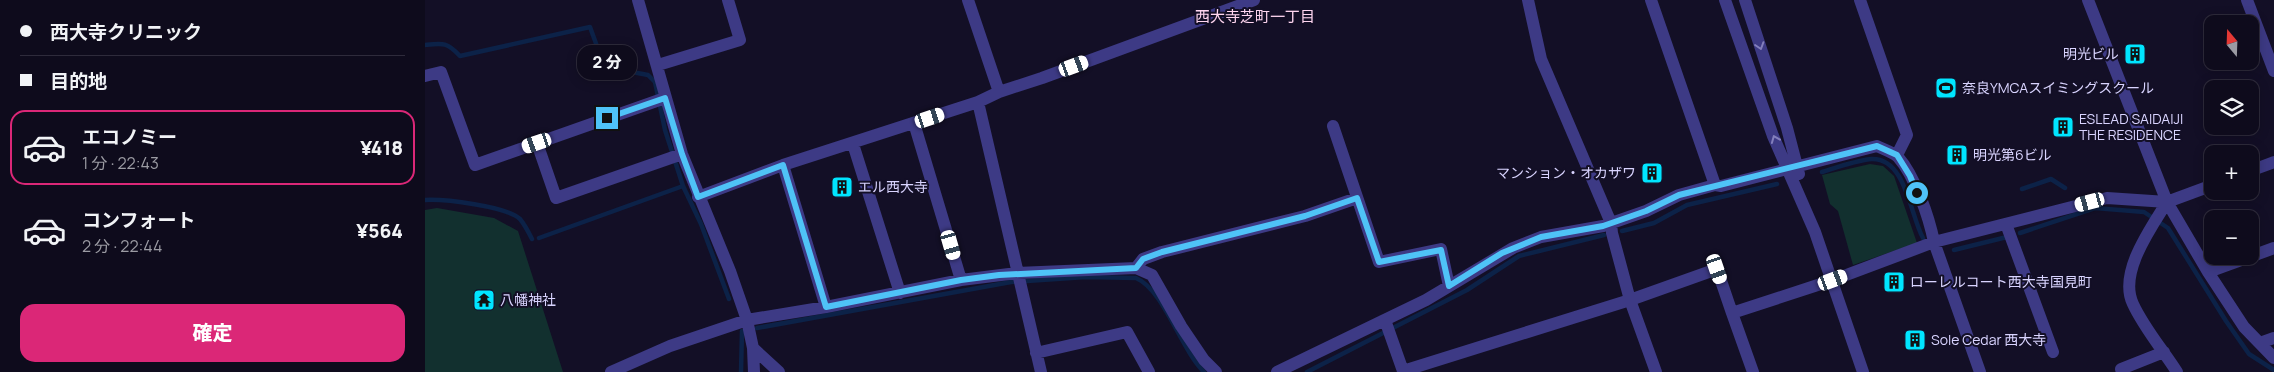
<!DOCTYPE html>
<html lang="ja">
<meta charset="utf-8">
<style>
:root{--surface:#0e0b1c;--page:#171425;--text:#f1f3f6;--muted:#9b9ba3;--line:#2e2b3b;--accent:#db2777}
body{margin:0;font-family:Manrope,"Noto Sans JP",sans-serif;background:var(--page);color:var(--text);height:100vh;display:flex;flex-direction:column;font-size:19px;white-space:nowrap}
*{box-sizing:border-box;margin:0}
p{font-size:16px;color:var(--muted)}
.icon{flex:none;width:28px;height:28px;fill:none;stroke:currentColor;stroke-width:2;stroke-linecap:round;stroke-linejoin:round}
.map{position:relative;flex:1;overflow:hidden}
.details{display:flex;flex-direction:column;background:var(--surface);width:425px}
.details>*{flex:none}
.guide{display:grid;align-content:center;height:110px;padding:0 20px;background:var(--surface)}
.needle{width:32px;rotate:341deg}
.controls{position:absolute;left:1779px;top:15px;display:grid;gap:10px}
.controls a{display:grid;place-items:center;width:55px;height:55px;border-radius:10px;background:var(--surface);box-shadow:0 2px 12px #0003,0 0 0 1px var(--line);font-size:25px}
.end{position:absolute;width:22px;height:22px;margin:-11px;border:6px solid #4fc3f7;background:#111;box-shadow:0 0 0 2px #111}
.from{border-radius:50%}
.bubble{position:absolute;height:35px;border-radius:15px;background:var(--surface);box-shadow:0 2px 12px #0003,0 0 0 1px var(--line);font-size:16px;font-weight:800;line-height:35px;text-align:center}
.car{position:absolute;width:15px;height:30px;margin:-15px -8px;border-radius:6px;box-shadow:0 0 4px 1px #0007;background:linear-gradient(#fff 24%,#345 0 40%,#fff 0 76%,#345 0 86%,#fff 0)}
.guide b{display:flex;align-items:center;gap:18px;height:48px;font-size:19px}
.guide b+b{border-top:1px solid var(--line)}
.guide i{width:12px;height:12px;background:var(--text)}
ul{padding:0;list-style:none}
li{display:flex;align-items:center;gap:15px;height:75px;margin:0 10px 8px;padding:0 10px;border:2px solid transparent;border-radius:15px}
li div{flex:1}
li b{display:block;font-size:19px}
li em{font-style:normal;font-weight:800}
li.active{border-color:var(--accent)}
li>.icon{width:45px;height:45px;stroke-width:1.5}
.cta{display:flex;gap:10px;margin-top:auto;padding:10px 20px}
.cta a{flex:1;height:58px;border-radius:15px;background:var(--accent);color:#fff;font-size:20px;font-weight:800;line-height:58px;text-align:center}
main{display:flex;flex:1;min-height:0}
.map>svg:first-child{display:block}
.green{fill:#12302f}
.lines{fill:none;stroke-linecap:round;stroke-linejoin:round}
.stream{stroke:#0c2248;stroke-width:4.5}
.minor{stroke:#3d3a85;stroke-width:12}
.oneway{stroke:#837fbc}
.route{stroke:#4fc3f7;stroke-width:6}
.labels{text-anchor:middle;stroke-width:4;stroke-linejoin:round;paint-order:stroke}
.poi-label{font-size:14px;fill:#d9d4ff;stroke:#130f26;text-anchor:start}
.neighbourhood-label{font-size:15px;fill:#ffd6f0;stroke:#130f26}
</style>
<main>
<section class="details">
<div class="guide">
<b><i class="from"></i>西大寺クリニック</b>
<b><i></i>目的地</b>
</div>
<ul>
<li class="active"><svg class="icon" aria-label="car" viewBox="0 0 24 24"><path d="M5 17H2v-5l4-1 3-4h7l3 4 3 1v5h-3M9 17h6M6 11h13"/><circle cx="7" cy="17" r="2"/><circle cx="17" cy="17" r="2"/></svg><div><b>エコノミー</b><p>1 分 · 22:43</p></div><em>¥418</em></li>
<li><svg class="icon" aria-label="car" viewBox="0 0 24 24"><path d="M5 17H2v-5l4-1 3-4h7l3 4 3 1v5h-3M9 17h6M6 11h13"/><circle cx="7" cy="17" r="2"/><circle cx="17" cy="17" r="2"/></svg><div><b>コンフォート</b><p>2 分 · 22:44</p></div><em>¥564</em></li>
</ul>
<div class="cta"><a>確定</a></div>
</section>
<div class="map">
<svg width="1849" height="372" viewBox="0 0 1849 372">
<rect width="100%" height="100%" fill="#130f26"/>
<path class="green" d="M1445 164 1458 166 1469 176 1492 243 1428 265 1413 211 1405 204 1397 175Z
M12 208 69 218 93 231 138 372H0V210Z"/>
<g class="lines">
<path class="stream" d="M0 45C18 43 22 42 35 56L165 27 177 60 186 68 223 75 230 82 240 130 258 186 276 224 304 299
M1397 172C1413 167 1429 161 1446 159 1481 157 1485 215 1498 238
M1597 189 1626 179 1640 188
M0 200C19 199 81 206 95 219 100 225 104 233 107 239
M1197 231 1229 223 1262 205 1352 184
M1595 233 1670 208 1719 212 1743 228 1801 321 1824 354 1849 370
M114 238 258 186
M1529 250 1582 237
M332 328 586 282 661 277 711 278C739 290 755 348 779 372
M316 372 317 331
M882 372 1042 290 1094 256 1179 235"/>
<path class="minor" d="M213 0 257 154 305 271 322 320 328 348 329 372
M543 0 574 92
M1103 0 1116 59 1186 223 1187 233 1205 300 1231 372
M1226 0 1290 185
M1300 0 1348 136 1390 232 1438 372
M1320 0 1362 128 1374 174
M1435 0 1482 135 1472 155
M1663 0 1742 202C1726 228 1693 273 1708 304 1719 328 1738 350 1752 372
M1822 0 1849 71
M233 65 315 40 303 0
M0 76 16 72 50 165 240 98
M553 102 616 372
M489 123 536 280
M908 126 954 262 1016 249 1024 286
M112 143 131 198 257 154
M428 144 475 293
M358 165 401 307
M1825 171 1849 162
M273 197 358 165 553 102 574 92 617 78 829 0
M1742 202 1788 185
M1581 224 1628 352
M711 268 718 259 737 252 880 216 932 198
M1783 272 1849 248
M1307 313 1328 372
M960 320 978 371 1205 300 1292 269 1307 313 1408 280 1509 242 1555 372
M1835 343 1849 338
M328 348 354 372
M611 353 702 332 724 372
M186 372 245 346 322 320 401 307 536 280 592 273 711 268 727 275 756 326 779 360 791 372
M852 372 1001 300 1088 248 1116 237 1178 226 1221 211 1254 195 1290 185 1296 186 1452 146C1458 149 1468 152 1473 157 1490 176 1504 217 1509 242L1682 198 1742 202 1783 272 1819 327 1849 358
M1697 372 1696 369 1739 352"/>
</g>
<defs><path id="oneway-chevron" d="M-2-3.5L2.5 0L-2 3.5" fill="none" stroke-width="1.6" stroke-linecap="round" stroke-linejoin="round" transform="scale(1.25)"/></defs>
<g class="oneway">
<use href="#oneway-chevron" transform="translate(1335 46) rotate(72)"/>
<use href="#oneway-chevron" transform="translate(1350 139) rotate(-112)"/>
</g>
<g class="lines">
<path class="route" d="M182 118 240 98 257 154 273 197 358 165 401 307 536 280 574 275 711 268 718 259 737 252 880 216 932 198 954 262 1016 250 1024 286 1077 253 1116 237 1178 226 1221 211 1254 195 1452 146 1472 155 1485 176 1492 193"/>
</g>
<defs>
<g id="building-square" transform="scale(1.125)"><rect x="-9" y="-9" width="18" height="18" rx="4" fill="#00e5ff" stroke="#130f26"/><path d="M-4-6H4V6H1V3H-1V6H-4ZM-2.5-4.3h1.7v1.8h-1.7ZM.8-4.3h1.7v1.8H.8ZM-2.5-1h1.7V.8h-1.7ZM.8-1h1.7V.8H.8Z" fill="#111"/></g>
<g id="stadium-square" transform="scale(1.125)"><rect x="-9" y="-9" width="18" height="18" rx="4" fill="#00e5ff" stroke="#130f26"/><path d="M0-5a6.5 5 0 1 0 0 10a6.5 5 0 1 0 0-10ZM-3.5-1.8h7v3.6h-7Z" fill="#111"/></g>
<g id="temple-square" transform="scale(1.125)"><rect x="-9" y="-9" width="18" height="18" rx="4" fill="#00e5ff" stroke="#130f26"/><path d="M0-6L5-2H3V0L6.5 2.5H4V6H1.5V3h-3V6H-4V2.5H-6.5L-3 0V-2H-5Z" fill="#111"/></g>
</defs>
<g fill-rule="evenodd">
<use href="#building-square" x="1710" y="54"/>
<use href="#stadium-square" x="1521" y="88"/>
<use href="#building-square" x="1638" y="127"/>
<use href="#building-square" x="1532" y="155"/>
<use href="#building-square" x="1227" y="173"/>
<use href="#building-square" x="417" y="187"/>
<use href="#building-square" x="1469" y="282"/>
<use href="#temple-square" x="59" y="300"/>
<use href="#building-square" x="1490" y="340"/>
</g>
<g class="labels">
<g class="poi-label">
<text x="1694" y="59" text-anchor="end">明光ビル</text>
<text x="1537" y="93">奈良YMCAスイミングスクール</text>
<text x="1654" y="124">ESLEAD SAIDAIJI<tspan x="1654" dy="16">THE RESIDENCE</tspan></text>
<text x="1548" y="160">明光第6ビル</text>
<text x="1211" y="178" text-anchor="end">マンション・オカザワ</text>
<text x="433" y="192">エル西大寺</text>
<text x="1485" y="287">ローレルコート西大寺国見町</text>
<text x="75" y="305">八幡神社</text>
<text x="1506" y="345">Sole Cedar 西大寺</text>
</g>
<g class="neighbourhood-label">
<text x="830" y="22">西大寺芝町一丁目</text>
</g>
</g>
</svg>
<div class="controls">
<a><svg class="needle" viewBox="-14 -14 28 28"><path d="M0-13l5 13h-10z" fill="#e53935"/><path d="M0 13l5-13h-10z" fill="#9b9ba3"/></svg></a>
<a><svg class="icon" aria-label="layers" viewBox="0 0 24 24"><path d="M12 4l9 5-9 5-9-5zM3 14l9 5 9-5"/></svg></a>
<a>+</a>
<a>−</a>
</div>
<i class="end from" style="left:1492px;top:193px"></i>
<i class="end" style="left:182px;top:118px"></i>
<div class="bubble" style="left:152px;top:45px;width:60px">2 分</div>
<i class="car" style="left:649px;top:66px;rotate:70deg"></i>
<i class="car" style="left:505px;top:118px;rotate:72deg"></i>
<i class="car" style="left:112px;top:143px;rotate:251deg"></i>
<i class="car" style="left:1665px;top:202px;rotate:255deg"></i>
<i class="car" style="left:526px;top:245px;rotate:164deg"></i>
<i class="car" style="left:1292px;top:269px;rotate:161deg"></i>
<i class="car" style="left:1408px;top:280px;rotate:70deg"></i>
</div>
</main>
